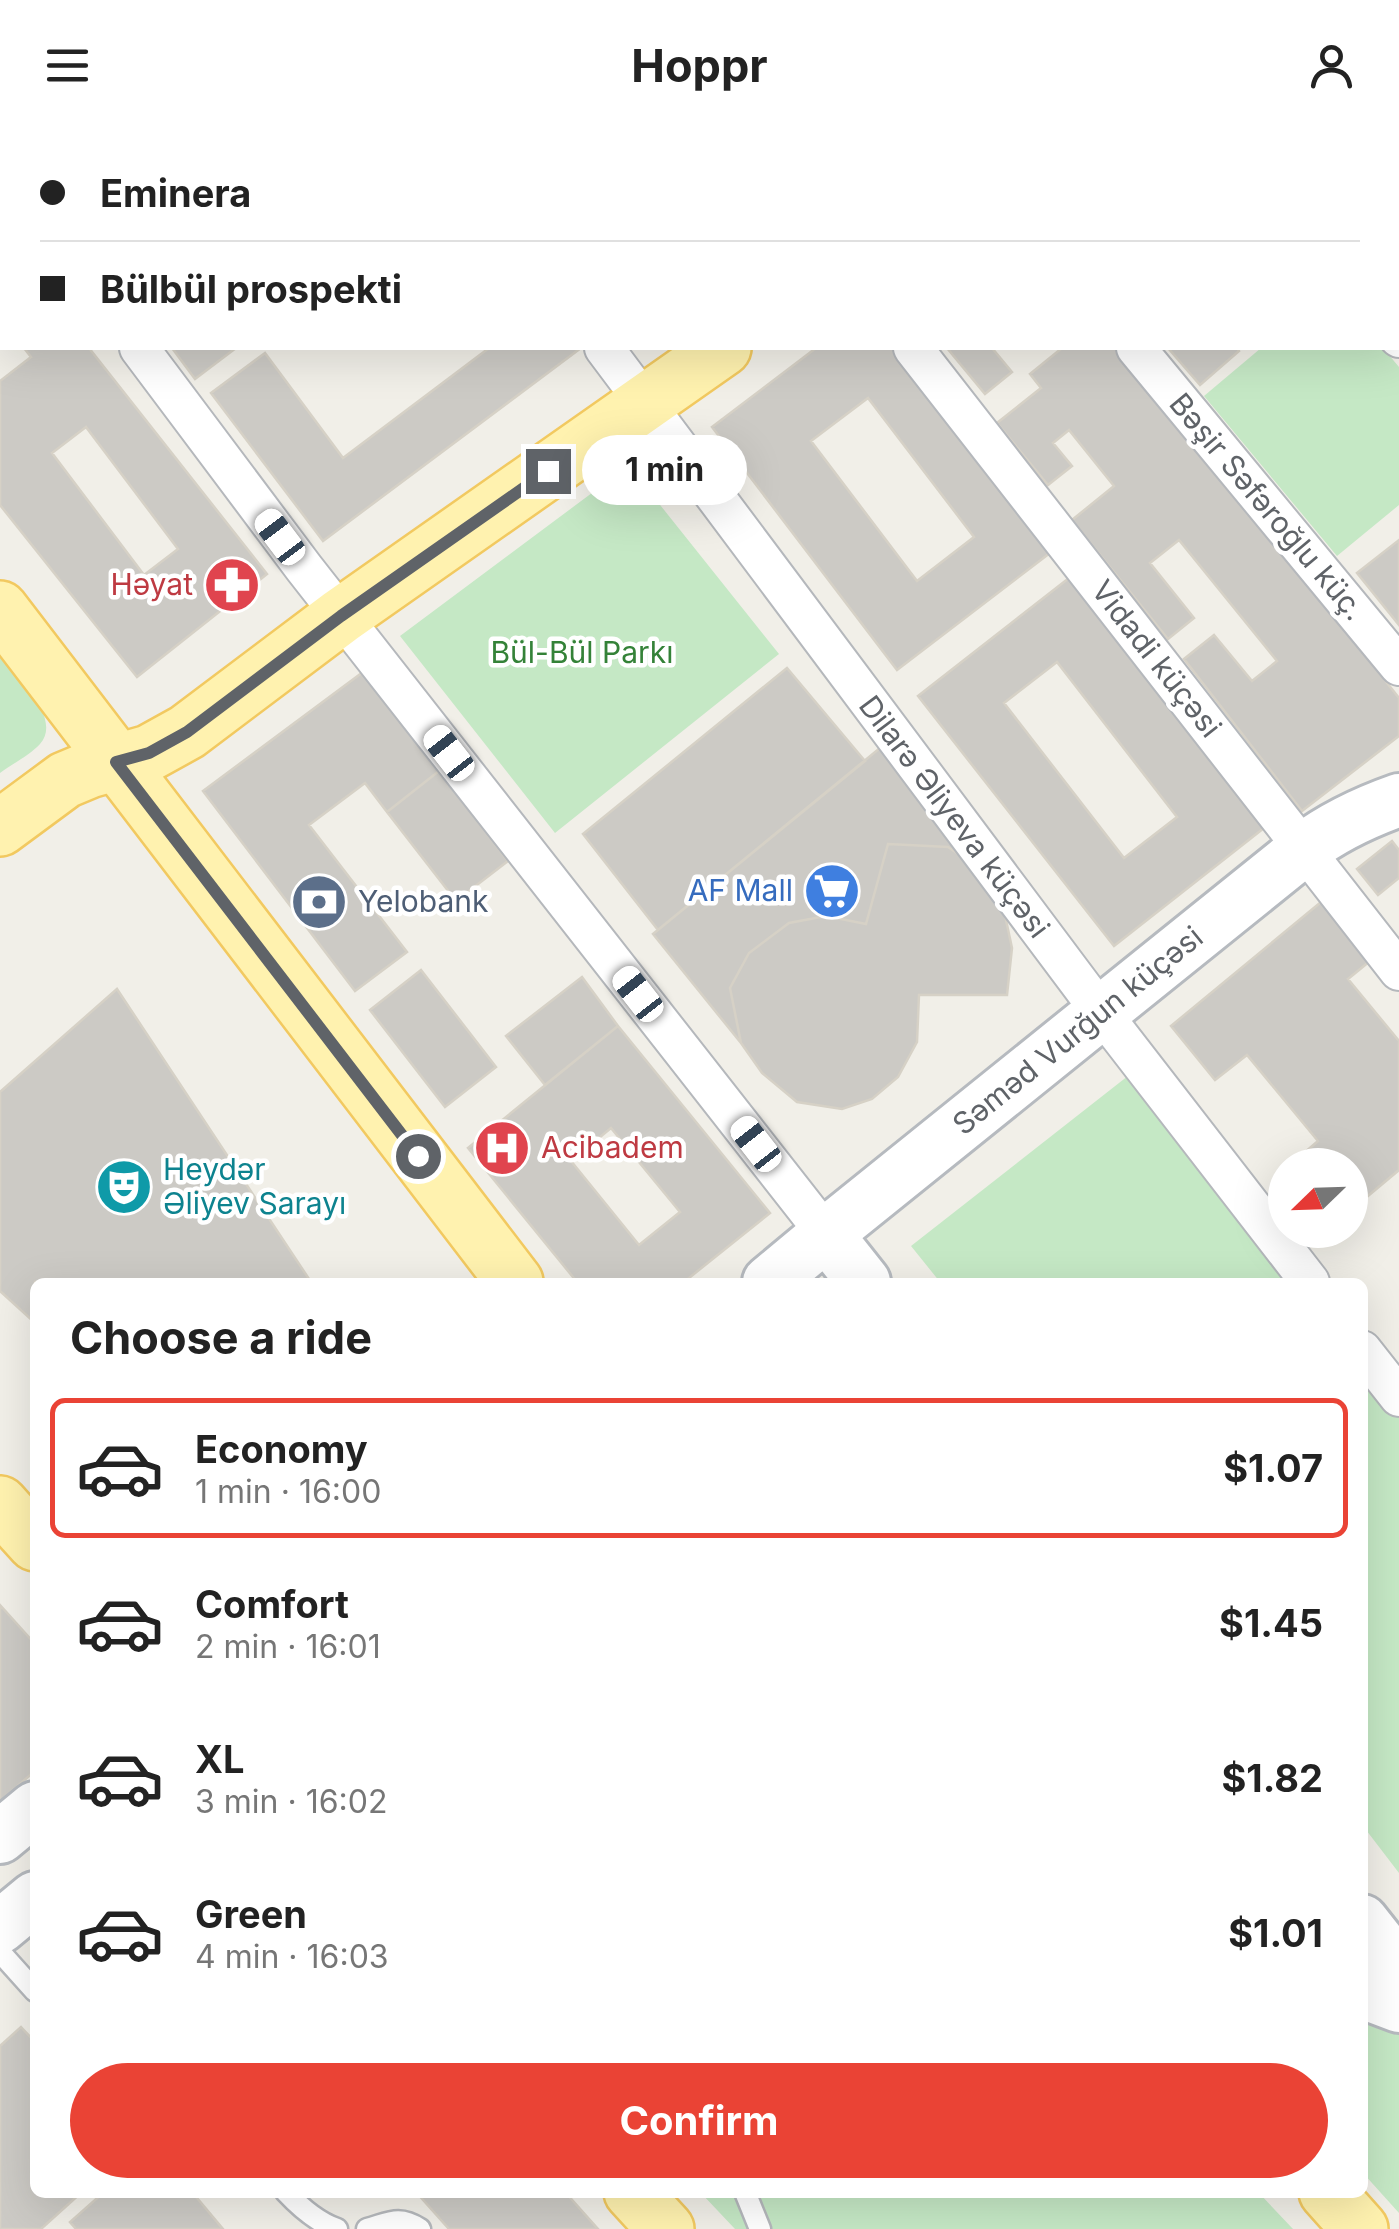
<!DOCTYPE html>
<meta charset="utf-8">
<style>
:root{--surface:#fff;--page:#f2f2f2;--text:#222;--muted:#767676;--line:#e0e0e0;--accent:#ea4335}
body{margin:0;font-family:Inter,sans-serif;background:var(--page);color:var(--text);height:100vh;display:flex;flex-direction:column;font-size:38px;white-space:nowrap}
*{box-sizing:border-box;margin:0}
p{font-size:32px;color:var(--muted)}
.icon{flex:none;width:55px;height:55px;fill:none;stroke:currentColor;stroke-width:2;stroke-linecap:round;stroke-linejoin:round}
.map{position:relative;flex:1;overflow:hidden}
.sheet{position:absolute;left:30px;top:1148px;width:1338px;height:920px;display:flex;flex-direction:column;background:var(--surface);border-radius:15px;box-shadow:0 10px 40px #0002}
.sheet>*{flex:none}
.banner{position:absolute;left:0px;top:0px;width:1400px;height:220px;box-shadow:0 10px 40px #0002;display:grid;align-content:center;height:220px;padding:0 40px;background:var(--surface)}
.needle{width:65px;rotate:247deg}
.buttons{position:absolute;left:1268px;top:1018px;display:grid;gap:20px}
.buttons a{display:grid;place-items:center;width:100px;height:100px;border-radius:50%;background:var(--surface);box-shadow:0 10px 40px #0002;font-size:50px}
.end{position:absolute;width:45px;height:45px;margin:-22px;border:12px solid #5f6368;background:#fff;box-shadow:0 0 0 5px #fff}
.from{border-radius:50%}
.bubble{position:absolute;height:70px;border-radius:35px;background:var(--surface);box-shadow:0 10px 40px #0002;font-size:32px;font-weight:700;line-height:70px;text-align:center}
.car{position:absolute;width:30px;height:60px;margin:-30px -15px;border-radius:12px;box-shadow:0 0 8px 2px #0007;background:linear-gradient(#fff 24%,#345 0 40%,#fff 0 76%,#345 0 86%,#fff 0)}
.banner b{display:flex;align-items:center;gap:35px;height:95px;font-size:38px}
.banner b+b{border-top:2px solid var(--line)}
.banner i{width:25px;height:25px;background:var(--text)}
ul{padding:0;list-style:none}
li{display:flex;align-items:center;gap:30px;height:140px;margin:0 20px 15px;padding:0 20px;border:5px solid transparent;border-radius:15px}
li div{flex:1}
li b{display:block;font-size:38px}
li em{font-style:normal;font-weight:700}
li.selected{border-color:var(--accent)}
li>.icon{width:90px;height:90px;stroke-width:1.5}
h2{padding:0 40px;font-size:45px;line-height:120px}
.primary-button{display:flex;gap:20px;margin-top:auto;padding:20px 40px}
.primary-button a{flex:1;height:115px;border-radius:60px;background:var(--accent);color:#fff;font-size:40px;font-weight:700;line-height:115px;text-align:center}
header{display:flex;justify-content:space-between;align-items:center;height:130px;padding:0 40px;background:var(--surface);font-size:45px;font-weight:700}
.map>svg:first-child{display:block}
.green{fill:#c5e8c5}
.building{fill:#cccac5;stroke:#d6d1c6;stroke-width:2.5;fill-rule:evenodd}
.lines{fill:none;stroke-linecap:round;stroke-linejoin:round}
.lane-casing{stroke:#b5b8bc;stroke-width:25}
.street-casing{stroke:#b5b8bc;stroke-width:42}
.secondary-casing{stroke:#b6babf;stroke-width:58}
.primary-casing{stroke:#f2c960;stroke-width:60}
.lane{stroke:#fff;stroke-width:20}
.street{stroke:#fff;stroke-width:38}
.secondary{stroke:#fff;stroke-width:52}
.primary{stroke:#fff2af;stroke-width:55}
.route{stroke:#5f6368;stroke-width:12}
.labels{text-anchor:middle;stroke-width:9;stroke-linejoin:round;paint-order:stroke}
.street-label{font-size:30px;fill:#5f6368;stroke:#fff}
.health-label{font-size:30px;fill:#be3a42;stroke:#fff;text-anchor:end}
.park-label{font-size:30px;fill:#348238;stroke:#fff}
.shop-label{font-size:30px;fill:#366cbe;stroke:#fff;text-anchor:end}
.service-label{font-size:30px;fill:#4e5e75;stroke:#fff;text-anchor:start}
.culture-label{font-size:30px;fill:#0d838f;stroke:#fff;text-anchor:start}
</style>
<header><svg class="icon" aria-label="menu" viewBox="0 0 24 24"><path d="M4 6h16M4 12h16M4 18h16"/></svg>Hoppr<svg class="icon" aria-label="person" viewBox="0 0 24 24"><circle cx="12" cy="8" r="4"/><path d="M4 21q1-7 8-7t8 7"/></svg></header>
<div class="map">
<svg width="1399" height="2099" viewBox="0 0 1399 2099">
<rect width="100%" height="100%" fill="#f1efe8"/>
<path class="green" d="M1261 218H1383L1399 237V375L1337 426 1204 266Z
M637 346 779 524 555 703 400 506 612 348Z
M0 525C16 544 63 588 40 614 30 625 12 634 0 643Z
M1133 942 1295 1152H940L911 1116Z
M1362 1240 1399 1287V1743L1363 1696Z
M1362 1830 1399 1876V2083L1363 2043Z
M701 2063H1259L1293 2099H735Z"/>
<path class="building" d="M783 0H895V2H780Z
M1083 0H1199L1200 2H1084Z
M24 218H89L267 444 137 547 0 375V251L31 227ZM86 297 178 419 144 445 52 323Z
M172 218H236L195 249Z
M489 218H581L323 411 211 263 265 223 343 328Z
M816 218H894L1050 423 897 540 712 297ZM868 268 974 407 917 451 811 311Z
M947 218H992L1012 242 985 264Z
M1062 218H1121L1399 568V606L1302 681 1184 529 1214 505 1252 551 1277 531 1179 410 1150 433 1194 488 1168 509 1072 390 1114 356 1069 300 1053 313 1072 336 1048 355 997 293 1041 258 1030 244Z
M1168 218H1237L1239 221 1200 255Z
M1399 410V495L1357 443Z
M1069 448 1264 698 1114 816 918 566ZM1057 532 1177 687 1124 728 1004 573Z
M787 538 865 631 658 800 583 704Z
M363 542 439 641 387 682 365 653 309 695 407 822 355 861 203 661Z
M880 618 986 743 948 717 888 714 866 794 826 786 789 793 749 823 730 858 741 913 653 804Z
M439 641 508 731 456 771 387 682Z
M1392 711 1399 720V748L1378 765 1357 739Z
M888 714 948 717 986 743 1003 776 1012 818 1007 865H919L917 912 898 947 872 969 842 979 797 972 762 943 741 913 730 858 749 823 789 793 826 786 866 794Z
M1321 772 1370 831 1348 849 1399 911V1040L1350 1081V1035H1290L1318 1011 1247 925 1215 950 1171 896Z
M421 840 496 937 445 977 370 880Z
M582 847 618 896 545 955 506 906Z
M117 859 311 1152H35V1193L0 1161V962Z
M618 896 770 1083 684 1152H577L468 1018ZM611 998 680 1082 639 1115 571 1031Z
M0 1475 35 1514V1641L0 1671Z
M21 1897 35 1912V2062H82L41 2099H0V1916Z
M104 2062H192L223 2099H76L70 2092Z
M416 2062H565L598 2099H449Z"/>
<g class="lines">
<g class="lane-casing">
<path id="lane" d="M267 0 270 2
M0 1822 35 1861
M286 2062C300 2077 317 2092 337 2099
M745 2062 760 2099
M367 2099C389 2093 399 2085 420 2099"/>
</g>
<g class="street-casing">
<path id="street" d="M441 0 443 2
M955 0 957 2
M1217 0 1220 2
M0 32 2 35
M1398 206 1399 208
M139 218 304 438 826 1104
M604 218 1101 882 1310 1152
M913 218 1399 841
M1136 218 1399 536
M1362 1220 1399 1267"/>
</g>
<g class="secondary-casing">
<path id="secondary" d="M826 1104 864 1152
M769 1152 841 1092 1304 719C1333 697 1365 682 1399 670
M0 1707 35 1678
M1362 1791 1399 1838
M0 1797 35 1768
M1362 1862 1399 1876"/>
</g>
<g class="primary-casing">
<path id="primary" d="M1009 2 1012 0
M0 479 515 1152
M0 698 65 650 89 640 149 623 187 602 341 486 723 218
M0 1374 35 1413
M632 2062 666 2099
M1327 2062 1360 2099"/>
</g>
<use href="#lane" class="lane"/>
<use href="#street" class="street"/>
<use href="#secondary" class="secondary"/>
<use href="#primary" class="primary"/>
</g>
<g class="lines">
<path class="route" d="M418 1026 116 632 149 623 187 602 341 486 548 341"/>
</g>
<defs>
<g id="pharmacy-disc" transform="scale(2.875)"><circle r="9.5" fill="#e0444e" stroke="#fff"/><path d="M-2-6h4v4h4v4h-4v4h-4v-4h-4v-4h4Z" fill="#fff"/></g>
<g id="supermarket-disc" transform="scale(2.875)"><circle r="9.5" fill="#3f7fe0" stroke="#fff"/><path d="M-6-5.5h2.5l.6 2H6L4.5 2H-2.5L-4.4-4H-6ZM-1.5 3.2a1.3 1.3 0 1 0 .1 0ZM3 3.2a1.3 1.3 0 1 0 .1 0Z" fill="#fff"/></g>
<g id="bank-disc" transform="scale(2.875)"><circle r="9.5" fill="#5c6f8a" stroke="#fff"/><path d="M-6-4H6V4H-6ZM0-2.3a2.3 2.3 0 1 0 0 4.6a2.3 2.3 0 1 0 0-4.6Z" fill="#fff"/></g>
<g id="hospital-disc" transform="scale(2.875)"><circle r="9.5" fill="#e0444e" stroke="#fff"/><path d="M-5-5h3v3.5h4V-5h3V5h-3V1.5h-4V5h-3Z" fill="#fff"/></g>
<g id="theatre-disc" transform="scale(2.875)"><circle r="9.5" fill="#0f9aa8" stroke="#fff"/><path d="M-5-5.5Q0-4 5-5.5V0Q5 5 0 6Q-5 5-5 0ZM-3.3-2.5H-1v1.5H-3.3ZM1-2.5H3.3v1.5H1ZM-2.8 1Q0 5.5 2.8 1Z" fill="#fff"/></g>
</defs>
<g fill-rule="evenodd">
<use href="#pharmacy-disc" x="232" y="455"/>
<use href="#supermarket-disc" x="832" y="761"/>
<use href="#bank-disc" x="319" y="772"/>
<use href="#hospital-disc" x="502" y="1018"/>
<use href="#theatre-disc" x="124" y="1057"/>
</g>
<g class="labels">
<g class="street-label">
<text transform="translate(1267 377) rotate(50)" y="10">Bəşir Səfəroğlu küç.</text>
<text transform="translate(1156 529) rotate(52)" y="10">Vidadi küçəsi</text>
<text transform="translate(954 687) rotate(53)" y="10">Dilarə Əliyeva küçəsi</text>
<text transform="translate(1078 901) rotate(-39)" y="10">Səməd Vurğun küçəsi</text>
</g>
<g class="health-label">
<text x="193" y="465">Həyat</text>
<text x="541" y="1028" text-anchor="start">Acibadem</text>
</g>
<g class="park-label">
<text x="582" y="533">Bül-Bül Parkı</text>
</g>
<g class="shop-label">
<text x="793" y="771">AF Mall</text>
</g>
<g class="service-label">
<text x="358" y="782">Yelobank</text>
</g>
<g class="culture-label">
<text x="163" y="1050">Heydər<tspan x="163" dy="34">Əliyev Sarayı</tspan></text>
</g>
</g>
</svg>
<div class="buttons">
<a><svg class="needle" viewBox="-14 -14 28 28"><path d="M0-13l5 13h-10z" fill="#e53935"/><path d="M0 13l5-13h-10z" fill="#767676"/></svg></a>
</div>
<i class="end from" style="left:418px;top:1026px"></i>
<i class="end" style="left:548px;top:341px"></i>
<div class="bubble" style="left:582px;top:305px;width:165px">1 min</div>
<i class="car" style="left:280px;top:407px;rotate:323deg"></i>
<i class="car" style="left:449px;top:623px;rotate:322deg"></i>
<i class="car" style="left:638px;top:864px;rotate:322deg"></i>
<i class="car" style="left:756px;top:1014px;rotate:322deg"></i>
<div class="banner">
<b><i class="from"></i>Eminera</b>
<b><i></i>Bülbül prospekti</b>
</div>
<section class="sheet">
<h2>Choose a ride</h2>
<ul>
<li class="selected"><svg class="icon" aria-label="car" viewBox="0 0 24 24"><path d="M5 17H2v-5l4-1 3-4h7l3 4 3 1v5h-3M9 17h6M6 11h13"/><circle cx="7" cy="17" r="2"/><circle cx="17" cy="17" r="2"/></svg><div><b>Economy</b><p>1 min · 16:00</p></div><em>$1.07</em></li>
<li><svg class="icon" aria-label="car" viewBox="0 0 24 24"><path d="M5 17H2v-5l4-1 3-4h7l3 4 3 1v5h-3M9 17h6M6 11h13"/><circle cx="7" cy="17" r="2"/><circle cx="17" cy="17" r="2"/></svg><div><b>Comfort</b><p>2 min · 16:01</p></div><em>$1.45</em></li>
<li><svg class="icon" aria-label="car" viewBox="0 0 24 24"><path d="M5 17H2v-5l4-1 3-4h7l3 4 3 1v5h-3M9 17h6M6 11h13"/><circle cx="7" cy="17" r="2"/><circle cx="17" cy="17" r="2"/></svg><div><b>XL</b><p>3 min · 16:02</p></div><em>$1.82</em></li>
<li><svg class="icon" aria-label="car" viewBox="0 0 24 24"><path d="M5 17H2v-5l4-1 3-4h7l3 4 3 1v5h-3M9 17h6M6 11h13"/><circle cx="7" cy="17" r="2"/><circle cx="17" cy="17" r="2"/></svg><div><b>Green</b><p>4 min · 16:03</p></div><em>$1.01</em></li>
</ul>
<div class="primary-button"><a>Confirm</a></div>
</section>
</div>
